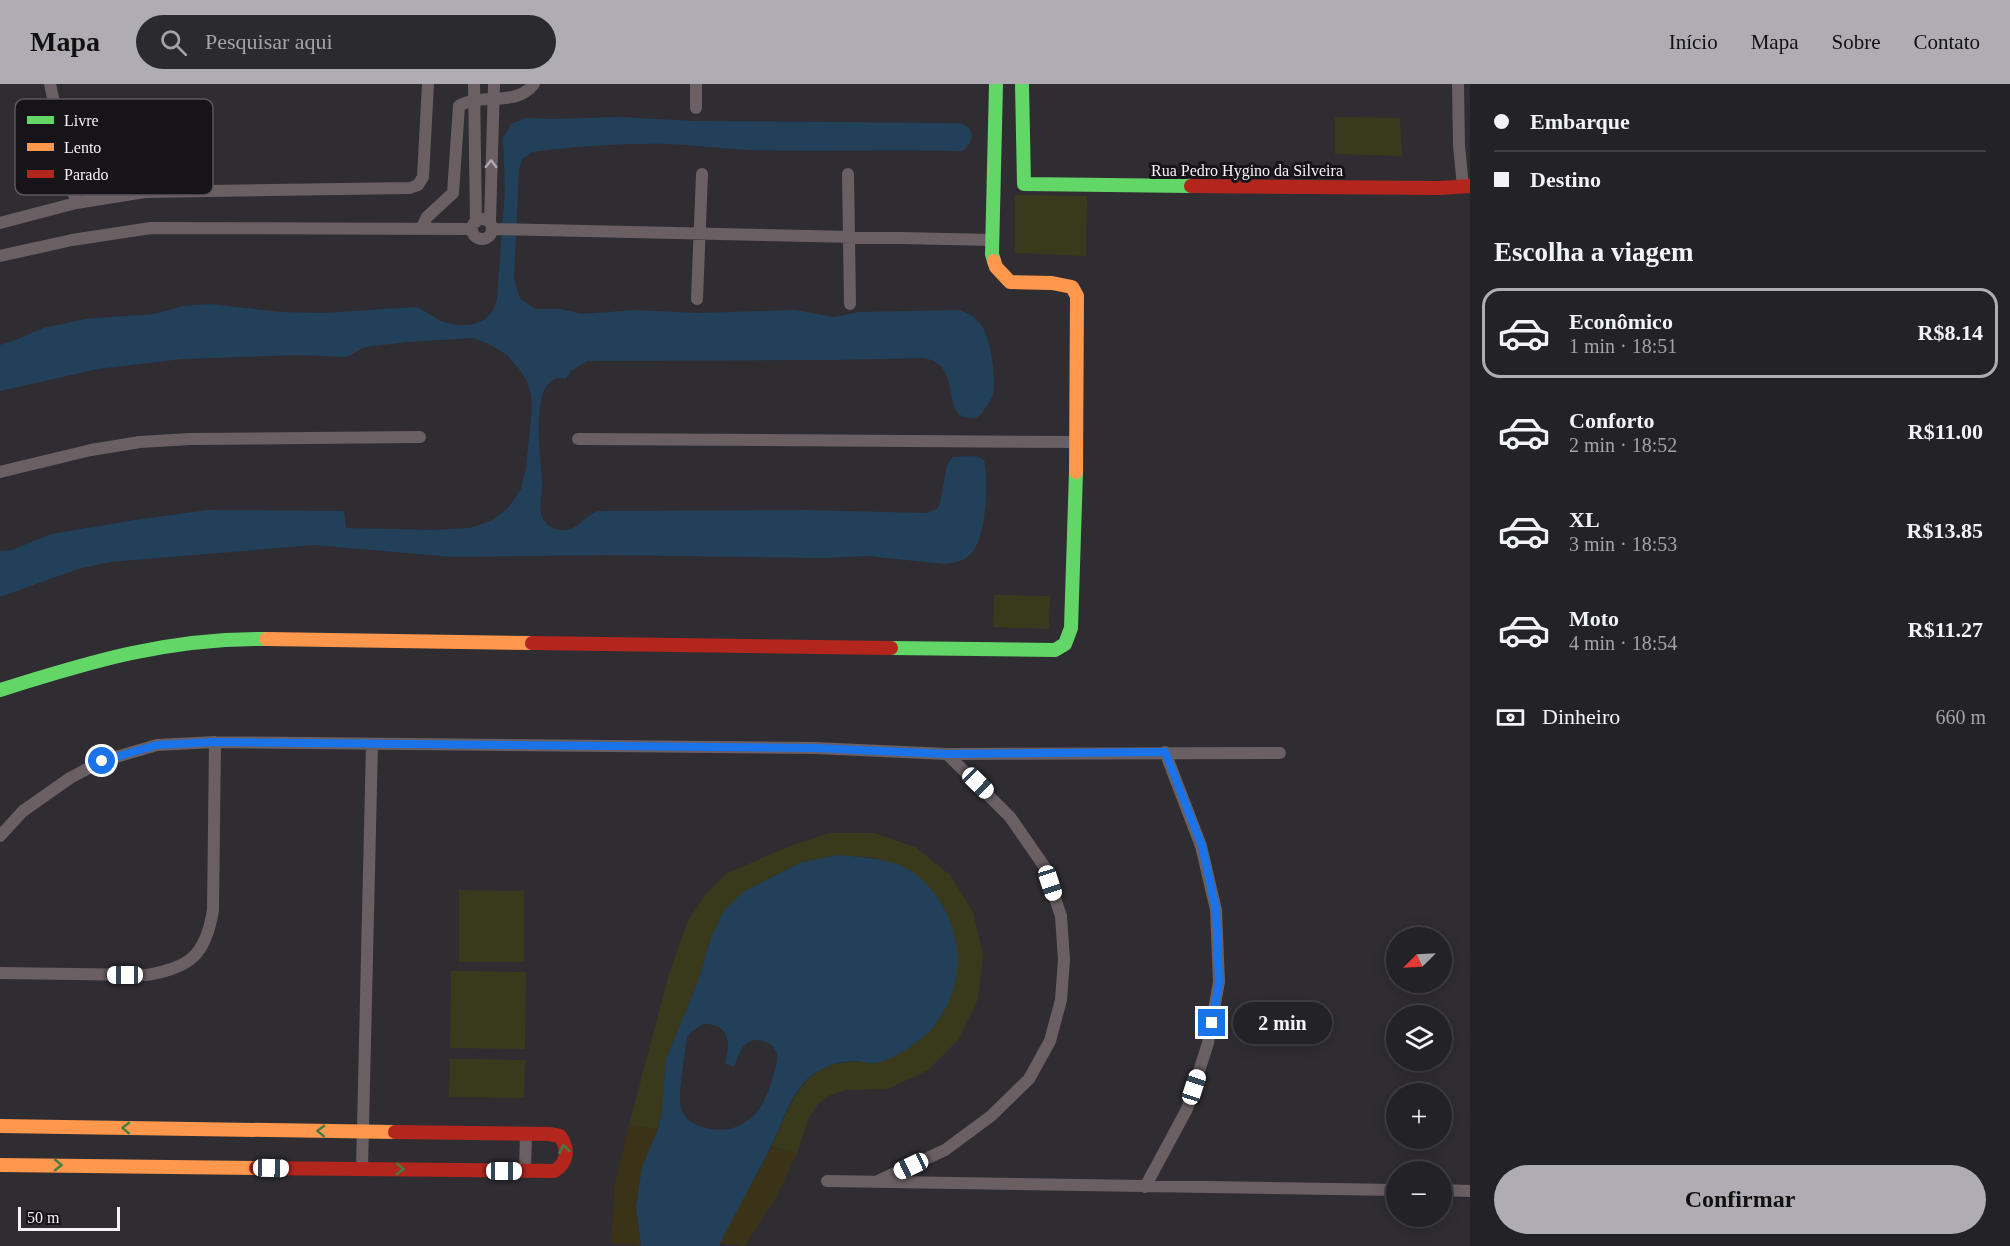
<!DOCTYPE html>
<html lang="pt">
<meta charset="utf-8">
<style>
:root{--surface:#232226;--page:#2b2a2e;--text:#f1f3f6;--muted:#a3a4a7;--line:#403f43;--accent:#afacb3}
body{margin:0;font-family:"Times New Roman",serif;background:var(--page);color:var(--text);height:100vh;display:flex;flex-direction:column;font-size:22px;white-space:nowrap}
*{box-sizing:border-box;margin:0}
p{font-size:20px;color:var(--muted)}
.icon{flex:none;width:33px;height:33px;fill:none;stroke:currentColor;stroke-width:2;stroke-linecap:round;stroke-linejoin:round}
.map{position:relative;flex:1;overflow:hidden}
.details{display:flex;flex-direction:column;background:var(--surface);width:540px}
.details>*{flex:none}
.banner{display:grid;align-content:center;height:132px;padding:0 24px;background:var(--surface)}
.needle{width:39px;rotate:246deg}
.controls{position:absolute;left:1386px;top:843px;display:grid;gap:12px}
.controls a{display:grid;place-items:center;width:66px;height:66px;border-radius:50%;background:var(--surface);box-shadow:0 3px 15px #0003,0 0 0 2px var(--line);font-size:30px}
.scale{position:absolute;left:18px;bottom:15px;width:102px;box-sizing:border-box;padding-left:6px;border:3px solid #f4f1f8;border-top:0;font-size:16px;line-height:21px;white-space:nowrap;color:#f4f1f8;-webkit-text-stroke:4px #161419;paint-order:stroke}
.end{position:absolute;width:27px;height:27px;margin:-14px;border:8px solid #1a73e8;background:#fff;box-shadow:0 0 0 3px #fff}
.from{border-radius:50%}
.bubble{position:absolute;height:42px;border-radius:21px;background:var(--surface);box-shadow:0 3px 15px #0003,0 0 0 2px var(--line);font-size:20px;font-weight:700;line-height:42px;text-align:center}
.car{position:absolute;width:18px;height:36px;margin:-18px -9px;border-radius:8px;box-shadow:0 0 4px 2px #0007;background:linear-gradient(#fff 24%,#345 0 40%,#fff 0 76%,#345 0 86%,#fff 0)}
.banner b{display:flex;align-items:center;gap:21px;height:57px;font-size:22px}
.banner b+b{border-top:2px solid var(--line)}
.banner i{width:15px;height:15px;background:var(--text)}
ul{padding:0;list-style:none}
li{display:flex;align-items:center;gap:18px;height:90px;margin:0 12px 9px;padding:0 12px;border:3px solid transparent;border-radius:18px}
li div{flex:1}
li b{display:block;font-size:22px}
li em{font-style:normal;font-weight:700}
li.current{border-color:var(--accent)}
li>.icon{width:54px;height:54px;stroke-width:1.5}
h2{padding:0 24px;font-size:27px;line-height:72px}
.pay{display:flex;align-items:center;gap:15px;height:66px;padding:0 24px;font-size:22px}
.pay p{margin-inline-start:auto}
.cta{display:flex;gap:12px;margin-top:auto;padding:12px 24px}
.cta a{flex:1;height:69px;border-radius:36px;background:var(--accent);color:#111;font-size:24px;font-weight:700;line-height:69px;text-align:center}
header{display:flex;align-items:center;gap:36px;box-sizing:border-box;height:84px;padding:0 30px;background:var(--accent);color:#111}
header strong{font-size:28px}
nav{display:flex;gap:33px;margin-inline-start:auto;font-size:21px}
.search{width:420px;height:54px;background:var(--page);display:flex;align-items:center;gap:15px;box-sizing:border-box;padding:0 21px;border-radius:33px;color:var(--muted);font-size:22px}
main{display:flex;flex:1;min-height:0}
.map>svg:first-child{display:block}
.green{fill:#393a1c}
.sand{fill:#3b3318}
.water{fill:#22405a;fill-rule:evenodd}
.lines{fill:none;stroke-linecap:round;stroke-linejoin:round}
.street{stroke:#6a5f63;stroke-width:12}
.fast{stroke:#63d668;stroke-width:14}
.slow{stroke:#ff974d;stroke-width:14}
.jam{stroke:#b3261e;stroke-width:14}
.oneway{stroke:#afa8ae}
.oneway2{stroke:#407f44}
.route{stroke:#1a73e8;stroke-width:8}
.labels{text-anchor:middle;stroke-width:6;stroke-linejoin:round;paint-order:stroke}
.street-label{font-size:16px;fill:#f4f1f8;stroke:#161419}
.key{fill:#161419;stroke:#59565c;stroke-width:1.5}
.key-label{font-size:16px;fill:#f4f1f8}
</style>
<header>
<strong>Mapa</strong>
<div class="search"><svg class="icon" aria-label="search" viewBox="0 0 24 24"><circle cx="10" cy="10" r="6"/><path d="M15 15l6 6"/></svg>Pesquisar aqui</div>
<nav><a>Início</a><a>Mapa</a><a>Sobre</a><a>Contato</a></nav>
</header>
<main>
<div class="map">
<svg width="1470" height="1162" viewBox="0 0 1470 1162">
<rect width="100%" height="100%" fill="#2f2d32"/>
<path class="green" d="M1335 33 1400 34 1402 72 1335 70Z
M1015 111 1087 112 1086 172 1015 169Z
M994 511 1050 512 1049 545 993 543Z
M829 749H874L915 763 950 791 973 828 983 871 978 915 959 955 928 986 888 1005 845 1006 830 1011 818 1020 809 1033 797 1069 772 1062C795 1010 806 970 874 979L877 774 839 771 802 778 768 795 711 854 697 900 666 975 662 1027 658 1045 629 1041 669 890 688 837 705 811 727 789 788 763Z
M459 806 524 807V878H459Z
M451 887 526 888 525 965 450 964Z
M450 975 525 976 524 1014 449 1013Z"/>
<path class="sand" d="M629 1041 658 1045 642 1083 636 1123 641 1162 611 1159 615 1099Z
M772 1062 797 1069 778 1110 745 1162 719 1159Z"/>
<path class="water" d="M620 33 693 37 946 39C952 39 961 39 966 42 977 49 970 62 962 67 891 65 819 68 748 66 722 65 696 61 670 60 625 59 578 62 533 68L523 74 519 85 514 195 520 214 535 225H561L582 230 635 226 697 229 795 226 834 233 859 228 959 226C968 229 976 233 982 242 991 257 996 292 993 310 992 315 987 321 984 326 981 332 976 335 969 334 940 332 964 280 923 274L833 276 587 277 571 287 566 295C527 285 541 375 542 397 543 409 538 422 542 433 545 440 552 445 560 446 577 449 584 431 599 427L804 426 927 429 937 425 940 420 947 381 953 373 977 372 984 376C989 396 986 451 973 467 966 477 955 479 944 480L868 472 824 474 608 471 452 473 315 461 110 478 78 485 0 513V467L12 466 51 450 135 436 208 426 344 427 346 444 433 446 470 444 491 437 508 424 521 405 526 384 532 325 531 311 527 297 520 286 507 271 491 261 473 254 407 258 365 263 346 273 299 271 182 275 98 285 0 307V261L16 256 43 244 85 235 154 230 183 222 211 220 280 228 323 229 416 223C425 226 432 233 441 237 464 246 493 242 497 214L505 107 503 54 511 40 526 34 552 35Z
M839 771C862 773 896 775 914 789 956 821 971 881 944 927 940 933 936 941 931 946 917 959 892 978 873 979 867 980 860 977 854 977 835 977 814 986 802 1001 788 1018 781 1042 771 1062 755 1095 737 1126 720 1159V1162H641L636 1123 642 1083 658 1045 662 1027 666 975 697 900 711 854 723 828 743 808 802 778ZM703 940C730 939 731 959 725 979L734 983C737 976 739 968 744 962 754 951 773 956 777 970 778 978 775 986 773 993 766 1015 759 1034 736 1043 717 1050 682 1044 680 1019 679 1004 685 969 687 954L691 948Z"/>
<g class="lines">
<path class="street" d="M50 0 76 119
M474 0 476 138
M696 0V24
M1458 0 1459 61 1463 103
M848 90 850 220
M472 145a10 10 0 1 1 20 0a10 10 0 1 1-20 0Z
M490 138 494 0
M0 139 76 119 145 108 410 104 418 101 423 93 428 0
M421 145 427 133 453 109 459 22C482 8 515 24 534 0
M492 145 993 156
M0 172 72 156 151 144 472 145
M697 215 702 90
M578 355 1077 358
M0 388 91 366 140 358 190 355 420 353
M0 752 23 727 70 694 102 677 157 661 215 658 815 664 947 670 1280 669
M0 889 146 891C191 884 206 870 213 826L215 658
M362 1085 372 660
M525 1087 526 1050
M880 1096 945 1066 991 1032 1029 995 1050 957 1061 916 1064 876 1061 832 1044 782 1010 733 947 670
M827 1097 1396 1106
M1145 1103 1187 1025 1208 959 1219 898 1216 826 1201 762 1165 668
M1442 1106 1470 1107"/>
<path class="fast" d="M1022 0 1024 100 1191 102
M994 177 992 170 996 0
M891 564 1055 566 1065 560 1071 544 1076 388
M0 606C92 577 168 554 266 555"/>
<path class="slow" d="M994 177 996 183 1010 198 1052 199 1072 203 1077 212 1076 388
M266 555 532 559
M0 1042 395 1048
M0 1081 256 1084"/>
<path class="jam" d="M1191 102 1440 104 1470 102
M532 559 891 564
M256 1084 554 1087C568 1079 569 1065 560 1052L549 1050 395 1048"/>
</g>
<defs><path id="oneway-chevron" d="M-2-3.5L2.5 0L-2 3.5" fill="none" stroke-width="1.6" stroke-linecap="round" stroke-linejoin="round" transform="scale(1.5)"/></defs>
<use class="oneway" href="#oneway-chevron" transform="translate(491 80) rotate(-89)"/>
<g class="oneway2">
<use href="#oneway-chevron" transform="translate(126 1044) rotate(-179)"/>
<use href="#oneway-chevron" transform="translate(321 1047) rotate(-179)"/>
<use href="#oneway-chevron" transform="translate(564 1065) rotate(-100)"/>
<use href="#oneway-chevron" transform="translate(58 1081) rotate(1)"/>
<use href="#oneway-chevron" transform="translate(400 1085) rotate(1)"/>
</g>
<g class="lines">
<path class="route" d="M102 677 157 661 215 658 815 664 947 670 1165 668 1202 762 1216 826 1219 898 1212 939"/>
</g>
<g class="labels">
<g class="street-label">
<text x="1247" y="92">Rua Pedro Hygino da Silveira</text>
</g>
</g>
<rect x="15" y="15" width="198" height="96" rx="9" class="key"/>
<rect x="27" y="32" width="27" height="8" fill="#63d668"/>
<rect x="27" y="59" width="27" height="8" fill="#ff974d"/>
<rect x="27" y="86" width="27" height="8" fill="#b3261e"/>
<g class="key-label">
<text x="64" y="42">Livre</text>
<text x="64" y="69">Lento</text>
<text x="64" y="96">Parado</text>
</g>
</svg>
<div class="controls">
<a><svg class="needle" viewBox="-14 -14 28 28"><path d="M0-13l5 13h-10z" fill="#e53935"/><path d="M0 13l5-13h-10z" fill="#a3a4a7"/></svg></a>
<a><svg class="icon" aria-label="layers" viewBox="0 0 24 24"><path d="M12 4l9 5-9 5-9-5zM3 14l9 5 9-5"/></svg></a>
<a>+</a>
<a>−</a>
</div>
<div class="scale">50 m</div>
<i class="end from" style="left:102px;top:677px"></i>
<i class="end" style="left:1212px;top:939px"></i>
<div class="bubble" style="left:1233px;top:918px;width:99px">2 min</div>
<i class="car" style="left:978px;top:699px;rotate:134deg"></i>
<i class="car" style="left:1050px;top:799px;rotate:162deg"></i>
<i class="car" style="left:125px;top:891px;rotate:270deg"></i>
<i class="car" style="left:1194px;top:1003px;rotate:18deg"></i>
<i class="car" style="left:911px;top:1082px;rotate:245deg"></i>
<i class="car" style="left:271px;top:1084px;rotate:91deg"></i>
<i class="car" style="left:504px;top:1087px;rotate:90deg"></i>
</div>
<section class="details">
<div class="banner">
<b><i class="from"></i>Embarque</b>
<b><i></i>Destino</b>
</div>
<h2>Escolha a viagem</h2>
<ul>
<li class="current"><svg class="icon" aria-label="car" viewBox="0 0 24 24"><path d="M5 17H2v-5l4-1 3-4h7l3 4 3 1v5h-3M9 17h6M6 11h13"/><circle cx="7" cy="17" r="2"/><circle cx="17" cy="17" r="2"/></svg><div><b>Econômico</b><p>1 min · 18:51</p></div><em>R$8.14</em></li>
<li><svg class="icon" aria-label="car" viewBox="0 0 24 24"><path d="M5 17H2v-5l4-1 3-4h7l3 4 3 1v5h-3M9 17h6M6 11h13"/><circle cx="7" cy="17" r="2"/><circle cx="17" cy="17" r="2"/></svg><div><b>Conforto</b><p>2 min · 18:52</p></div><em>R$11.00</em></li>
<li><svg class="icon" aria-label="car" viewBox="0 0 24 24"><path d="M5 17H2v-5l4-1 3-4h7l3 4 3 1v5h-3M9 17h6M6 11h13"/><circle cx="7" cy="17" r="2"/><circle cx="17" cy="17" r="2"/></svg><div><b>XL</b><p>3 min · 18:53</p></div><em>R$13.85</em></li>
<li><svg class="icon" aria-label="car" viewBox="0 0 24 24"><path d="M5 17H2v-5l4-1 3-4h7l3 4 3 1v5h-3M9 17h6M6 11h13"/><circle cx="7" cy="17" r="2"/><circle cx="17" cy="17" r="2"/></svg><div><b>Moto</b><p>4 min · 18:54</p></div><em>R$11.27</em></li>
</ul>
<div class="pay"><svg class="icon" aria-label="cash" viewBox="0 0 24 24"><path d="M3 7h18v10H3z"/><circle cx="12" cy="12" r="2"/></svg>Dinheiro<p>660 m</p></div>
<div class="cta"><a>Confirmar</a></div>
</section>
</main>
